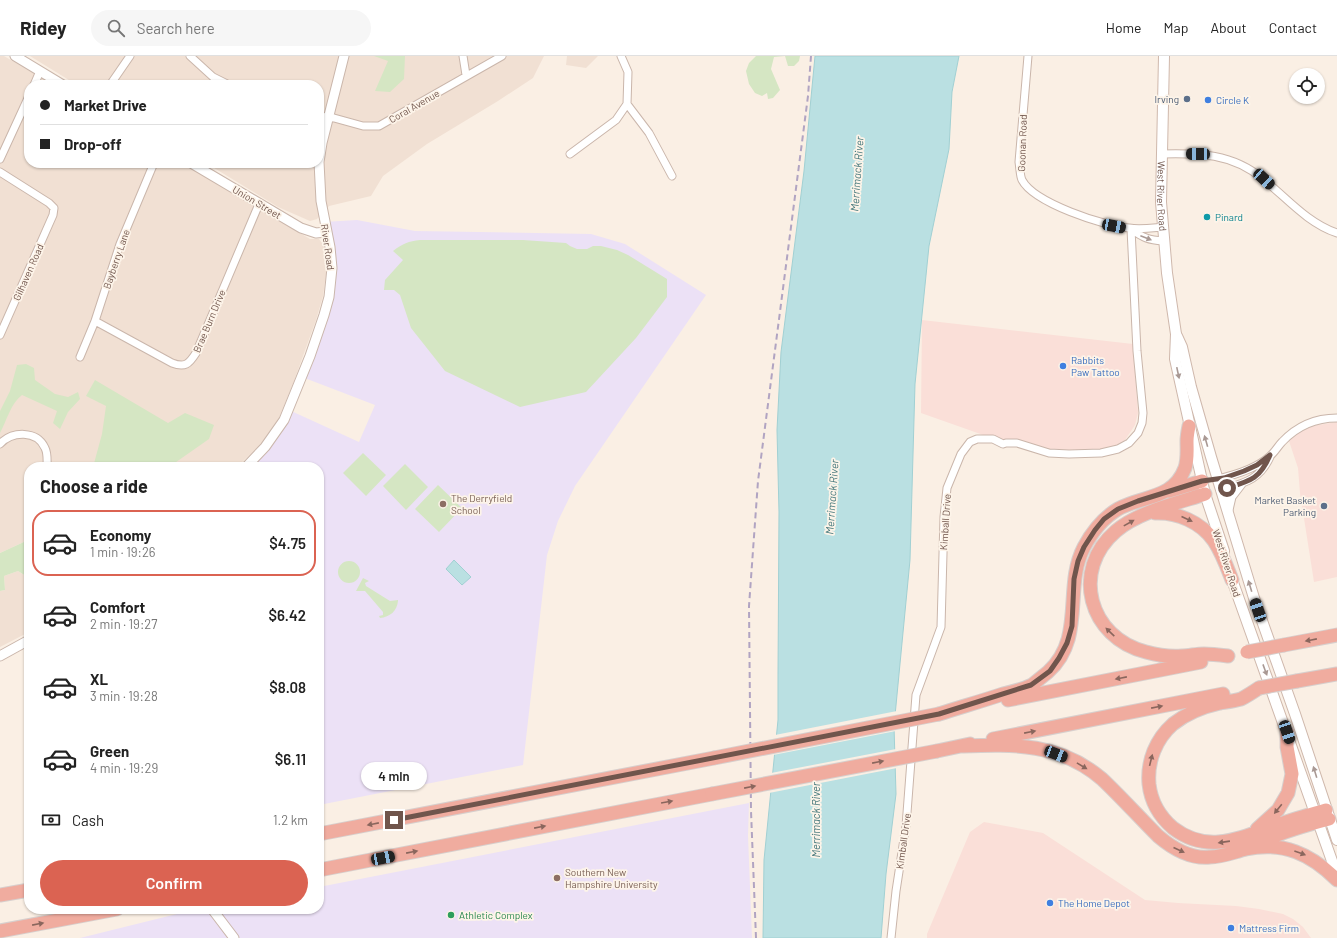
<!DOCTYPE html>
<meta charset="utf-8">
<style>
:root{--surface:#fff;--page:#f6f6f6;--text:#222;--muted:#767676;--line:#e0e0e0;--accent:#db6352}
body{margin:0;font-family:Barlow,sans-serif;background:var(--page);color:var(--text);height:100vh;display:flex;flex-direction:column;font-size:15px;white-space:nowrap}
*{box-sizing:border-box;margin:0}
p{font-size:13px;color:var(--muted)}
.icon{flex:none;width:22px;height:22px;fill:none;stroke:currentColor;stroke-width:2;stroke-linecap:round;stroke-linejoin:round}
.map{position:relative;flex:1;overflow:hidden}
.sheet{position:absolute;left:24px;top:406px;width:300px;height:452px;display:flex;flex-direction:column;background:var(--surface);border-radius:16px;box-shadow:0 1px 3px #0004}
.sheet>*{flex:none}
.guide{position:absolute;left:24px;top:24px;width:300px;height:88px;border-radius:16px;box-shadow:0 1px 3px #0004;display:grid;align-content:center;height:88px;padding:0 16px;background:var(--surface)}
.controls{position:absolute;left:1289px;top:12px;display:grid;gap:8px}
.controls a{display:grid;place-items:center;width:36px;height:36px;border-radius:50%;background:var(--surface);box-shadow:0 1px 3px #0004;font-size:20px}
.end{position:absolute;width:18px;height:18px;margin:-9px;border:5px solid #70554c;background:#fff;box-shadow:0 0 0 2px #fff}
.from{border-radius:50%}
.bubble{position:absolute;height:28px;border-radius:14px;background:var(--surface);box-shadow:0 1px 3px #0004;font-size:13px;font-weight:600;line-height:28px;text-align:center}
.car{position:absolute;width:12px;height:24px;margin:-12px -6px;border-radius:5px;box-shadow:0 0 3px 1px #0007;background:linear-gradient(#222 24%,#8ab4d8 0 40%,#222 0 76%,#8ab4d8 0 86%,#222 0)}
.guide b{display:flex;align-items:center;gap:14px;height:38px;font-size:15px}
.guide b+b{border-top:1px solid var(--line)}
.guide i{width:10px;height:10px;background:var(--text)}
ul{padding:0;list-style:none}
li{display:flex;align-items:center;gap:12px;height:66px;margin:0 8px 6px;padding:0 8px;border:2px solid transparent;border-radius:16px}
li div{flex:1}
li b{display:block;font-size:15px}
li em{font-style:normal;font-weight:600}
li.selected{border-color:var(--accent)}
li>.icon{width:36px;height:36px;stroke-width:1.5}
h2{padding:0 16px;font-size:18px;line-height:48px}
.pay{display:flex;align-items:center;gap:10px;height:44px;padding:0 16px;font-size:15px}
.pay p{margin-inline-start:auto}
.cta{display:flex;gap:8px;margin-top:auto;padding:8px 16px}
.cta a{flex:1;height:46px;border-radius:24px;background:var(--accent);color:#fff;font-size:16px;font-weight:600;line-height:46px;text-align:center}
header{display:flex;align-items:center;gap:24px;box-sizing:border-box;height:56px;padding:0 20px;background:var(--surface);border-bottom:1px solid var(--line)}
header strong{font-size:19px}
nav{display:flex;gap:22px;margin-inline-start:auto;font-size:14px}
.search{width:280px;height:36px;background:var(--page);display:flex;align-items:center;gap:10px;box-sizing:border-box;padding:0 14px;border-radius:22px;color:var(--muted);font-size:15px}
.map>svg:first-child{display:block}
.residential{fill:#f1e0d3}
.commercial{fill:#fadfd8}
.education{fill:#ece1f6}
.green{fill:#d5e6c3}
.water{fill:#bae0e2;stroke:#a1d0d3}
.pier{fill:#faefe4}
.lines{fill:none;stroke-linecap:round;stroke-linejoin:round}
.minor-casing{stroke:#cab6ab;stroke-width:9}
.tertiary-casing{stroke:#cab6ab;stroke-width:11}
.secondary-casing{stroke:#cfb8ac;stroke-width:12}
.motorway-casing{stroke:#d7cfcd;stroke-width:15}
.minor{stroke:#fff;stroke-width:7}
.tertiary{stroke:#fff;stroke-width:9}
.secondary{stroke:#fff;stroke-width:10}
.motorway{stroke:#f0ac9f;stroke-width:13}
.rail{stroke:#b1a4c2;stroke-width:2;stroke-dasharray:6 4;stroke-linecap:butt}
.motorway-bridge-casing{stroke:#d7cfcd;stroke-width:15;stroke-linecap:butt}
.motorway-bridge{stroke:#f0ac9f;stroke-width:13}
.oneway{fill:#a99994}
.oneway2{fill:#8a665d}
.route{stroke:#70554c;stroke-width:5}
.service-dot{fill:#5c6f8a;stroke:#fdf4e9;stroke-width:1.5}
.shop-dot{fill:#3f7fe0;stroke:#fdf4e9;stroke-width:1.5}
.culture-dot{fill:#0f9aa8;stroke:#fdf4e9;stroke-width:1.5}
.education-dot{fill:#8d6e63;stroke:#fdf4e9;stroke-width:1.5}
.leisure-dot{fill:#2e9e5b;stroke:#fdf4e9;stroke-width:1.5}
.labels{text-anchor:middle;stroke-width:3.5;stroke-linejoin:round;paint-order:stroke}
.service-label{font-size:10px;fill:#4e5e75;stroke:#fdf4e9;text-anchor:end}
.shop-label{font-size:10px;fill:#366cbe;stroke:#fdf4e9;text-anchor:start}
.street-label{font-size:10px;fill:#70554c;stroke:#fdf4e9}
.culture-label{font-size:10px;fill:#0d838f;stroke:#fdf4e9;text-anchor:start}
.education-label{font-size:10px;fill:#785e54;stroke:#fdf4e9;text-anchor:start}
.leisure-label{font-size:10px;fill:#27864d;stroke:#fdf4e9;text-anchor:start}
.water-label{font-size:11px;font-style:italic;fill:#44777b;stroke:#fdf4e9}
</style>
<header>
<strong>Ridey</strong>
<div class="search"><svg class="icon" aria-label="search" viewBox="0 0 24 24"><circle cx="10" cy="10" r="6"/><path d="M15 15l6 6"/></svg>Search here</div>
<nav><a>Home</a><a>Map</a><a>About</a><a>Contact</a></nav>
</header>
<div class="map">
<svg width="1337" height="882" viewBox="0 0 1337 882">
<rect width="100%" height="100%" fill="#faefe4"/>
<path class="residential" d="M0 0H4L53 29H29V107H183L310 183H319L324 190 327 211 323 240 316 264 294 325 279 362 260 389 237 411H29V496L26 485 0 497Z
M30 0H544L533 22 498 45 427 88 383 120 371 140 329 150 317 163 310 165 278 151 206 107H319V29H77Z
M567 0H598L586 12 566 9Z
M18 515 29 522V576L0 591V535L5 534 4 520Z"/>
<path class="commercial" d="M922 264 1133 288 1138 357 1135 369 1125 384 1114 392 1059 396 1006 387 921 357Z
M1337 366V521L1314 526 1300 437 1298 412 1289 385 1300 376 1312 370Z
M984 766 1043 777 1145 844 1178 847 1236 850 1259 853 1283 858 1293 863 1303 871 1311 882H927V878L970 776Z"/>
<path class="education" d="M357 164 415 175 591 178 625 188 706 239 575 430 558 465 547 499 523 709 319 749V411H246L289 354 359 386 375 349 302 321 331 227 324 166Z
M749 747 748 780 752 882H80L197 853H319V831Z"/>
<path class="green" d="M374 0H405L404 23 390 36 375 35 388 5Z
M756 0H800L799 5 794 10H788L785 0 774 1 771 13 780 34 773 42 768 43 767 37 762 40 755 37 749 28 746 15 749 7Z
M420 184H523L566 187 570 190 577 193H587L593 190H601L617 194 628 199 667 223V241L636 282 586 336 520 351 445 315 411 272 400 239 394 234H384L385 224 403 204 393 195C402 188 409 185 420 184Z
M26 308 34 312 35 324 55 338 68 341 78 336 80 343 68 356 60 373 53 367 57 355 22 339C11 347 7 364 0 377V355L10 335 17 309Z
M95 324 168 367 185 357 214 369 209 383 169 411H93L102 378 106 350 86 340Z
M363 397 386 419 366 440 343 417Z
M405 408 428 431 406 454 383 430Z
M438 429 462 452 439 476 415 453Z
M26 485 29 496V522L18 515 4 520 5 534 0 535V497Z
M338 516a11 11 0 1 1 22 0a11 11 0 1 1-22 0Z
M363 522 369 525 365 527 366 530 390 545 398 544V545C397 555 390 561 380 562L379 560 383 559V556L365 535H356Z"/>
<path class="water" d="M815 0H959L952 36 949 93 929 190 915 328 910 504 894 670 896 738 886 818 881 882H763L764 804 778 664V618L779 456 777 374 781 296 804 115Z
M454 504 471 521 462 529 446 513Z"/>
<path class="pier" d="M897 655 896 675 773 699 775 679Z
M896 693 897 712 769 737 771 717Z"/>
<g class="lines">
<g class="minor-casing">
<path id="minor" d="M190 0 213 21 229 29
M463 0 466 19
M1028 0 1019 106C1020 112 1020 120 1022 124 1034 147 1104 170 1129 172 1140 174 1152 172 1163 171
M34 29 40 15
M110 29 130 0
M627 48 649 77 672 120
M319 60 334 62 363 70H379L502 0
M570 98 616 64 627 48 628 16 621 0
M1161 98C1199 97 1232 97 1263 123 1286 141 1307 167 1337 177
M0 103 29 40
M0 116 49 147 54 152 53 159 0 279
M1131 173C1143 182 1149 184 1163 185
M95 265 172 307C185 312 189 308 196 297L259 148
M80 301 95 265 120 188 154 107
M0 388C12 375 37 374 45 392 48 398 47 405 47 411
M1217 423C1235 419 1256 413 1270 400 1275 396 1278 390 1282 386 1297 370 1316 362 1337 362
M1221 434C1243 427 1259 425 1270 401
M1229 454 1232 441 1242 428
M891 882 896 835 906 770 916 639 941 571 944 461 947 432 961 398 970 386 977 383H993L1003 388 1006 387H1017L1049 397 1069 398 1101 397 1118 393 1129 387 1138 377 1142 367 1143 357 1137 295 1131 173"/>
</g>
<g class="tertiary-casing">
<path id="tertiary" d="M15 0 63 29
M191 107 301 172 316 177 326 176
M246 411 265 391 284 364 310 300 324 259 329 241 332 212 330 191 321 145 319 106 322 87 344 0
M0 600 29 584
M212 853 234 882"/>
</g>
<g class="secondary-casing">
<g id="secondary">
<path id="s1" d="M1164 0 1161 146 1167 217 1176 278 1175 303 1205 438 1224 495"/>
<path d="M1177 280 1182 291 1191 331 1211 401 1254 542 1295 658 1337 784"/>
<path d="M1230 518 1337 819"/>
</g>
</g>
<g class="motorway-casing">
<path id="motorway" d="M1169 435 1202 425
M1205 438C1177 447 1138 456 1116 475 1070 514 1089 582 1146 596 1157 599 1170 601 1182 600 1189 600 1196 598 1204 598 1212 598 1220 599 1228 600
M1155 457C1177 456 1201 466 1214 485 1222 497 1227 511 1232 524
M1284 589 1337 579
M1297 625 1337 618
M1259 632C1253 636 1247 640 1241 643 1234 645 1226 646 1220 647 1202 651 1187 657 1173 668 1156 683 1147 705 1149 728 1151 746 1159 760 1173 772 1207 798 1238 783 1274 770 1291 764 1309 759 1326 754
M1008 644 1201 606
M939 658C961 651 982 645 1003 638 1012 636 1024 633 1032 629 1037 625 1043 620 1048 616 1086 582 1063 531 1084 491 1092 476 1103 462 1118 453 1143 439 1173 444 1185 412 1188 403 1187 395 1187 385 1187 381 1188 375 1189 370
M993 683 1223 638
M963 690C1014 688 1060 687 1102 723 1121 741 1139 761 1158 780 1172 792 1191 803 1210 801 1222 801 1234 796 1246 793 1283 785 1311 798 1337 824
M937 695 970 688
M1257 773 1278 754 1288 737 1292 718 1287 691V676
M319 778 714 702
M1253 790C1274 778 1306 769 1329 763
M319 814 712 738
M0 839 29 834
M0 875 117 853"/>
</g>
<use href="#minor" class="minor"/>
<use href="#tertiary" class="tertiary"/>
<use href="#secondary" class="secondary"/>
<use href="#motorway" class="motorway"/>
<path class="rail" d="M756 882 751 755 749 550 758 425 808 40 811 0"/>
<g class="motorway-bridge-casing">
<path id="motorway-bridge" d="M1247 596 1284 589
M1259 632 1297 625
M714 702 939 658
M712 738 937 695"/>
</g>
<use href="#motorway-bridge" class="motorway-bridge"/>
</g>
<defs><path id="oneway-solid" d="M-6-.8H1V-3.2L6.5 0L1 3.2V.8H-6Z"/></defs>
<g class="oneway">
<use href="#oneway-solid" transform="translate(1146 182) rotate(21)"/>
<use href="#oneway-solid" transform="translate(1178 317) rotate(78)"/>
<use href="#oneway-solid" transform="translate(1206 385) rotate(-106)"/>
<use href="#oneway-solid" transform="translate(1250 530) rotate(-107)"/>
<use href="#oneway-solid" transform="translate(1265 614) rotate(70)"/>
<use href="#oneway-solid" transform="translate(1315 716) rotate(-107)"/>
</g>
<g class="oneway2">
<use href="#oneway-solid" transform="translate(1187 463) rotate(24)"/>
<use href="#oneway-solid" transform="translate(1129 467) rotate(-29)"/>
<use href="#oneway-solid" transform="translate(1110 576) rotate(-136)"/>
<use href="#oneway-solid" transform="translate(1311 584) rotate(169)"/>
<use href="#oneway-solid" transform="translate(1121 622) rotate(169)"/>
<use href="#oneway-solid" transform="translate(1157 651) rotate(-11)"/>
<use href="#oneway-solid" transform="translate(1030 676) rotate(-11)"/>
<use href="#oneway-solid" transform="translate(1151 704) rotate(-76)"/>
<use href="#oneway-solid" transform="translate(878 706) rotate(-11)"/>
<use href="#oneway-solid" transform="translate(1082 710) rotate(31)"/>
<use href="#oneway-solid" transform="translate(750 731) rotate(-11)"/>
<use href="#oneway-solid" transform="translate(667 746) rotate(-10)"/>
<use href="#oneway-solid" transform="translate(1278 753) rotate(129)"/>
<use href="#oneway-solid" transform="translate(373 768) rotate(169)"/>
<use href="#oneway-solid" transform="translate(540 771) rotate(-11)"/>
<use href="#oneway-solid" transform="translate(1224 786) rotate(172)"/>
<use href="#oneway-solid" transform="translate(1179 794) rotate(24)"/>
<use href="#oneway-solid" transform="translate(412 796) rotate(-11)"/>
<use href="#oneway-solid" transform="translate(1300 797) rotate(20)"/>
<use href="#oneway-solid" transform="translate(38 868) rotate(-11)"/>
</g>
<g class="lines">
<path class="route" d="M394 764 939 658 1031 629 1050 615 1059 602 1067 587 1072 570 1074 523 1078 505 1084 491 1095 474 1104 463 1118 453 1138 445 1202 425 1224 422 1244 415 1257 409 1270 399C1260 423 1250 425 1227 432"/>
</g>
<g class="service-dot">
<circle cx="1187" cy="43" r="4"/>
<circle cx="1324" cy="450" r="4"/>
</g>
<g class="shop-dot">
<circle cx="1208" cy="44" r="4"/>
<circle cx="1063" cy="310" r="4"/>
<circle cx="1050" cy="847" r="4"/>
<circle cx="1231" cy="872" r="4"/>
</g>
<circle class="culture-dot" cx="1207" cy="161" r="4"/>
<g class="education-dot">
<circle cx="443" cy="448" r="4"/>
<circle cx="557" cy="822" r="4"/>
</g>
<circle class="leisure-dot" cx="451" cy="859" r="4"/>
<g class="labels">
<g class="service-label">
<text x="1179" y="47">Irving</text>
<text x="1316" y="448">Market Basket<tspan x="1316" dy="12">Parking</tspan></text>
</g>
<g class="shop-label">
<text x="1216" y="48">Circle K</text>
<text x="1071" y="308">Rabbits<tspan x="1071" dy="12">Paw Tattoo</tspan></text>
<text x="1058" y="851">The Home Depot</text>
<text x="1239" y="876">Mattress Firm</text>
</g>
<g class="street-label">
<text transform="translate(414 50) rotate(-30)" y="4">Coral Avenue</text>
<text transform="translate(1022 87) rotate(-88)" y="4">Goonan Road</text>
<text dy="4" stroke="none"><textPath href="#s1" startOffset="140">West River Road</textPath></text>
<text transform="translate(257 146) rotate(31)" y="4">Union Street</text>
<text transform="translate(328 191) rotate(82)" y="4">River Road</text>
<text transform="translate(116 203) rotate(-71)" y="4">Bayberry Lane</text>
<text transform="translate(28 216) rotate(-66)" y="4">Gilhaven Road</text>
<text transform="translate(209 265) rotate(-67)" y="4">Brae Burn Drive</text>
<text transform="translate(945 466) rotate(-86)" y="4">Kimball Drive</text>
<text transform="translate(1227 507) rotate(72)" y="4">West River Road</text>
<text transform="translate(903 785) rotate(-82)" y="4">Kimball Drive</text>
</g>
<g class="culture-label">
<text x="1215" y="165">Pinard</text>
</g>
<g class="education-label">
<text x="451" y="446">The Derryfield<tspan x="451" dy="12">School</tspan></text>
<text x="565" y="820">Southern New<tspan x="565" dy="12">Hampshire University</tspan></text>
</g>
<g class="leisure-label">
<text x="459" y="863">Athletic Complex</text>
</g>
<g class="water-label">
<text transform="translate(857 118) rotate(-86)" y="4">Merrimack River</text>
<text transform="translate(832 441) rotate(-86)" y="4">Merrimack River</text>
<text transform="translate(816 764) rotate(-90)" y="4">Merrimack River</text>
</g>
</g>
</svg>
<div class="controls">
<a><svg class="icon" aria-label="locate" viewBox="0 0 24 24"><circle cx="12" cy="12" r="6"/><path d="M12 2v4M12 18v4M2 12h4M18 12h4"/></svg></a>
</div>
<i class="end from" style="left:1227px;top:432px"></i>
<i class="end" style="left:394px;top:764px"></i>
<div class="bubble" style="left:361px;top:706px;width:66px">4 min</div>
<i class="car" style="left:1198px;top:98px;rotate:271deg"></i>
<i class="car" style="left:1264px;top:123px;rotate:132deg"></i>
<i class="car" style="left:1114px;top:170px;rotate:101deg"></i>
<i class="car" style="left:1258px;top:554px;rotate:341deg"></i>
<i class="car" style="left:1287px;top:676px;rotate:161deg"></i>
<i class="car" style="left:1056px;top:698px;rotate:111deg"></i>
<i class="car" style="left:383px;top:802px;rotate:79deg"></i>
<div class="guide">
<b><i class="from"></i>Market Drive</b>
<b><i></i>Drop-off</b>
</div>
<section class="sheet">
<h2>Choose a ride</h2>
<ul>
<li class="selected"><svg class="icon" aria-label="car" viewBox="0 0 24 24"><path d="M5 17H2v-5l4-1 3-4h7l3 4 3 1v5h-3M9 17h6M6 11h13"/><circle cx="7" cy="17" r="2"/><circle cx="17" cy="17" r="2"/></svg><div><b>Economy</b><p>1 min · 19:26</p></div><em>$4.75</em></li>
<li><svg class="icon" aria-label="car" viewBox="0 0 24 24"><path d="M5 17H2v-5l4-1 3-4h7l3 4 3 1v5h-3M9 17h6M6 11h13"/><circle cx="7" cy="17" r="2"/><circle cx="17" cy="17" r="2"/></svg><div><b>Comfort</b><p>2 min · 19:27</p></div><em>$6.42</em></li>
<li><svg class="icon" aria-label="car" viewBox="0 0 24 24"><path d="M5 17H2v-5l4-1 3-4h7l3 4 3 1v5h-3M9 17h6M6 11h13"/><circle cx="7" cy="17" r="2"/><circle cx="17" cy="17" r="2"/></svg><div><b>XL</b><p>3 min · 19:28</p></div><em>$8.08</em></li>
<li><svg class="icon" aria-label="car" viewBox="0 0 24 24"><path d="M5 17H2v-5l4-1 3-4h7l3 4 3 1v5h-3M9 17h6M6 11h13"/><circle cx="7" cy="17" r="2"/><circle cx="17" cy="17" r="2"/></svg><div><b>Green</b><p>4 min · 19:29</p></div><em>$6.11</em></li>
</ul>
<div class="pay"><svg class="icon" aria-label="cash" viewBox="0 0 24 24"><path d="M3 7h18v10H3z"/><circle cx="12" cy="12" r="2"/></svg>Cash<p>1.2 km</p></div>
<div class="cta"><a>Confirm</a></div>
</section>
</div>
